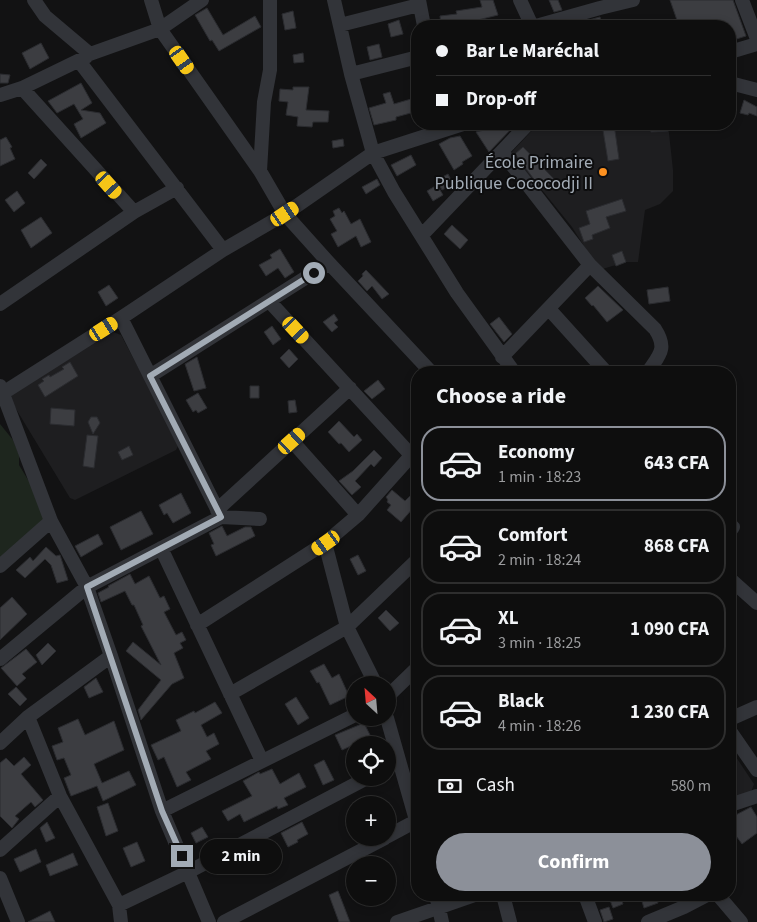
<!DOCTYPE html>
<meta charset="utf-8">
<style>
:root{--surface:#0e0e0e;--page:#1c1c1c;--text:#f1f3f6;--muted:#9b9c9e;--line:#2e2e2e;--accent:#8c9099}
body{margin:0;font-family:"Source Sans 3",sans-serif;background:var(--page);color:var(--text);height:100vh;display:flex;flex-direction:column;font-size:19px;white-space:nowrap}
*{box-sizing:border-box;margin:0}
p{font-size:16px;color:var(--muted)}
.icon{flex:none;width:28px;height:28px;fill:none;stroke:currentColor;stroke-width:2;stroke-linecap:round;stroke-linejoin:round}
.map{position:relative;flex:1;overflow:hidden}
.details{position:absolute;left:411px;top:366px;width:325px;height:535px;display:flex;flex-direction:column;background:var(--surface);border-radius:20px;box-shadow:0 2px 8px #0003,0 0 0 1px var(--line)}
.details>*{flex:none}
.hud{position:absolute;left:411px;top:20px;width:325px;height:110px;border-radius:20px;box-shadow:0 2px 8px #0003,0 0 0 1px var(--line);display:grid;align-content:center;height:110px;padding:0 25px;background:var(--surface)}
.needle{width:32px;rotate:334deg}
.tools{position:absolute;left:346px;top:676px;display:grid;gap:10px}
.tools a{display:grid;place-items:center;width:50px;height:50px;border-radius:50%;background:var(--surface);box-shadow:0 2px 8px #0003,0 0 0 1px var(--line);font-size:25px}
.end{position:absolute;width:22px;height:22px;margin:-11px;border:6px solid #a2abb5;background:#111;box-shadow:0 0 0 2px #111}
.from{border-radius:50%}
.bubble{position:absolute;height:35px;border-radius:18px;background:var(--surface);box-shadow:0 2px 8px #0003,0 0 0 1px var(--line);font-size:16px;font-weight:700;line-height:35px;text-align:center}
.car{position:absolute;width:15px;height:30px;margin:-15px -8px;border-radius:6px;box-shadow:0 0 4px 1px #0007;background:linear-gradient(#f5c518 24%,#345 0 40%,#f5c518 0 76%,#345 0 86%,#f5c518 0)}
.hud b{display:flex;align-items:center;gap:18px;height:48px;font-size:19px}
.hud b+b{border-top:1px solid var(--line)}
.hud i{width:12px;height:12px;background:var(--text)}
ul{padding:0;list-style:none}
li{display:flex;align-items:center;gap:15px;height:75px;margin:0 10px 8px;padding:0 15px;border:2px solid var(--line);border-radius:20px}
li div{flex:1}
li b{display:block;font-size:19px}
li em{font-style:normal;font-weight:700}
li.active{border-color:var(--accent)}
li>.icon{width:45px;height:45px;stroke-width:1.5}
h2{padding:0 25px;font-size:22px;line-height:60px}
.pay{display:flex;align-items:center;gap:12px;height:55px;padding:0 25px;font-size:19px}
.pay p{margin-inline-start:auto}
.primary-button{display:flex;gap:10px;margin-top:auto;padding:10px 25px}
.primary-button a{flex:1;height:58px;border-radius:30px;background:var(--accent);color:#fff;font-size:20px;font-weight:700;line-height:58px;text-align:center}
.map>svg:first-child{display:block}
.built{fill:#1e1e20}
.green{fill:#1e261e}
.building{fill:#3c3d41;stroke:#2b2c30}
.lines{fill:none;stroke-linecap:round;stroke-linejoin:round}
.minor{stroke:#323439;stroke-width:14}
.route{stroke:#a2abb5;stroke-width:6}
.poi-dot{fill:#fd9120;stroke:#0d0d0e;stroke-width:2}
.labels{text-anchor:middle;stroke-width:4;stroke-linejoin:round;paint-order:stroke}
.poi-label{font-size:18px;fill:#a2abb5;stroke:#0d0d0e;text-anchor:end}
</style>
<div class="map">
<svg width="757" height="922" viewBox="0 0 757 922">
<rect width="100%" height="100%" fill="#121213"/>
<path class="built" d="M538 124H668L673 170V191L660 204 645 210 638 262H626L599 270 572 227 542 190 509 155Z
M113 332 121 335 179 444 176 450 75 500 70 498 10 399 13 393Z
M730 748 754 784 751 792 730 799Z"/>
<path class="green" d="M0 424 13 440 19 455V465L30 483 45 518 0 561Z"/>
<path class="building" d="M480 0H493L498 15 470 22V26H441L440 16 457 14 456 11 482 7Z
M549 0H558L562 10 554 12Z
M670 0H733L746 36 730 41V26H679Z
M207 8 223 35 255 16 261 27 219 51 212 40 210 41 195 15Z
M293 11 296 28 285 30 282 14Z
M600 17 602 26H587L585 21Z
M399 20 403 34 391 37 388 24Z
M41 43 49 58 30 69 22 53Z
M379 44 382 57 370 60 367 47Z
M303 53 304 62 294 63 293 55Z
M0 74 10 75 8 83H0Z
M81 83 92 103 81 110 100 113 106 123 81 138 74 124 83 119 74 104 57 113 48 101Z
M293 87H309L306 110 329 111 328 122H313L312 127 297 126 298 117 286 115 288 102 279 101 280 89 293 90Z
M390 92 394 104 418 97V111L396 117V120L374 125 369 108 386 103 383 94Z
M744 100 757 107V116L749 113 748 115 740 113Z
M508 124H516L489 152 476 132Z
M602 124H614L619 159 608 161Z
M651 124H668V131L651 132Z
M460 136 472 156 462 162 463 164 454 170 439 144 450 138Z
M6 137 12 147 10 148 15 159 0 166V140Z
M343 139 344 146 333 148 332 141Z
M523 147 554 179 542 190 515 154Z
M411 155 416 165 397 176 391 165Z
M41 159 47 165 34 179 28 173Z
M448 174 453 184 442 190 437 180Z
M377 179 380 185 366 194 362 187Z
M437 185 443 195 433 201 427 191Z
M17 191 25 203 14 212 5 200Z
M622 199 626 211 606 217 610 228 592 235 593 239 584 242 579 228 590 224 586 211Z
M339 208 342 213 344 211 351 224 360 219 371 242 361 247 356 236 338 247 331 234 337 231 330 219 335 216 333 211Z
M41 217 52 233 31 248 21 230Z
M452 225 468 240 460 249 444 234Z
M280 249 294 272 285 278 278 268 266 276 259 265 272 258 270 255Z
M622 251 626 262 616 266 612 255Z
M366 270 389 294 382 299 372 286 367 291 358 281 363 276 362 274Z
M109 285 118 298 106 306 98 292Z
M598 286 623 310 607 322 593 305 592 306 585 298Z
M668 287 670 301 649 304 647 290Z
M334 314 338 320 334 323 338 327 332 332 323 322Z
M499 317 512 334 504 342 490 324Z
M272 326 281 339 273 345 264 332Z
M289 349 298 359 289 368 280 358Z
M197 357 206 388 194 391 185 364Z
M70 362 78 376 45 397 38 385 44 381 42 379 49 375 50 377 64 369 62 367Z
M378 380 385 389 372 399 364 391Z
M250 386H259V398H250Z
M198 393 207 408 198 413 196 410 193 412 186 400Z
M295 400 297 412 289 413 288 401Z
M51 408 75 410 74 426 50 424Z
M91 417H97L100 423 93 434 88 422Z
M339 421 354 437 357 434 362 440 349 452 341 443 339 444 328 432Z
M87 435 98 436 94 468 83 466Z
M129 446 133 455 122 460 118 452Z
M374 450 382 458 374 467 371 464 355 481 361 487 352 495 339 481 353 471Z
M418 488V510L414 507 401 522 387 510 391 505 387 502 388 500 386 497 392 490 405 501Z
M181 493 191 513 173 523 167 513 164 515 159 505Z
M141 511 153 534 121 550 110 527Z
M222 526 227 536 245 527H251L255 536 216 556 211 545 214 544 209 533Z
M98 534 103 544 81 557 75 546Z
M46 547 56 556 60 555 68 580 57 583 51 565 45 559 25 578 16 570 30 557 33 561Z
M358 555 366 571 358 575 350 559Z
M130 574 135 584 149 576 160 598 164 596 170 609 164 612 176 635 182 632 186 640 180 643 183 648 174 653 184 678 172 684 141 720 138 710 161 680 126 651 133 642 161 665 141 626 143 625 134 605H132L125 591 101 602 98 593 109 587 108 586Z
M12 597 27 614 0 640V608Z
M386 610 399 623 390 631 378 618Z
M48 643 56 651 42 665 36 655Z
M26 649 37 662 22 674 26 678 17 686 1 668Z
M324 664 332 678 339 674 349 696 330 705 319 682 317 683 310 671Z
M96 678 103 692 89 698 84 687Z
M16 687 27 699 20 706 8 694Z
M296 697 309 718 298 725 285 704Z
M215 702 222 713 201 725 207 737 214 733 219 744 206 751 211 759 186 772 191 780 177 787 164 757 158 760 151 745 181 731 176 720 194 711 195 713Z
M78 719 85 735 114 721 124 750 94 764 102 783 129 771 136 785 103 801 97 786 71 796 64 778 71 775 64 758 57 760 52 746 63 742 58 728Z
M364 723 371 737 342 750 335 735Z
M24 757 31 765 21 774 43 800 35 807 31 802 15 816 19 819 12 828 0 816V763L6 758 14 766Z
M324 760 334 780 323 785 314 765Z
M272 769 280 784 299 773 306 787 284 798 288 805 278 809 277 806 244 822 240 814 228 821 222 811 252 796 243 781 259 772 260 774Z
M108 803 118 831 106 836 97 807Z
M751 807 757 817V833L742 844 734 833 730 836V818Z
M47 822 55 838 46 842 40 828Z
M302 822 308 834 297 840 298 842 288 847 281 833Z
M202 827 208 837 196 843 191 833Z
M137 842 145 861 131 867 123 848Z
M255 847 262 860 243 869 236 857Z
M36 849 41 862 20 872 14 859Z
M73 853 78 865 50 876 46 865Z
M338 891 350 922H339L329 895Z
M608 895H620L623 904 613 908Z
M640 895H656L658 903 644 908Z
M609 907 613 919 604 922 600 910Z
M50 911 55 922H28Z"/>
<g class="lines">
<path class="minor" d="M34 0 45 16 90 54 160 29 260 171 285 214 329 263 431 372
M151 0 160 29 202 0
M334 0 351 74 373 153 394 192 457 293 514 372
M419 0 424 26
M520 0 532 26
M742 0 757 39
M340 25 419 5
M536 26 600 8 633 0
M730 52 757 44
M79 61 223 250
M351 74 418 57
M730 83 757 90
M22 88 134 212
M0 95 22 88 86 57
M502 152 590 265 655 329C668 349 659 355 648 372
M260 171 264 102 270 70V0
M422 235 528 124
M269 301 411 455
M0 304 134 212 177 188
M549 309 606 372
M121 318 221 517
M502 357 590 265
M150 376 329 263
M0 386 51 521 87 587 111 656 162 811 209 922
M3 393 121 318 223 250 285 214 373 153 463 124
M292 441 358 515
M217 510 350 388
M730 531 733 527
M325 543 347 627 376 685
M161 548 262 761
M0 566 51 521
M730 579 757 603
M197 625 325 543 358 515 418 448
M0 659 87 587 221 517 260 519
M230 694 347 627 418 559
M388 696 418 667
M28 717 60 796 119 905 121 922
M387 718 418 827
M730 719 757 707
M730 731 757 770
M0 743 28 717 111 656
M730 805 757 796
M162 811 355 715
M388 836 416 821
M0 850 60 796
M0 878 18 922
M436 895 442 922
M503 895 510 922
M585 895 595 922
M718 895 741 922
M119 905 188 872 367 778
M224 922 385 838
M397 922 475 895
M648 922 684 907 707 895"/>
</g>
<g class="lines">
<path class="route" d="M182 856 162 811 87 587 221 517 150 376 314 273"/>
</g>
<circle class="poi-dot" cx="603" cy="172" r="5"/>
<g class="labels">
<g class="poi-label">
<text x="593" y="168">École Primaire<tspan x="593" dy="21">Publique Cococodji II</tspan></text>
</g>
</g>
</svg>
<div class="tools">
<a><svg class="needle" viewBox="-14 -14 28 28"><path d="M0-13l5 13h-10z" fill="#e53935"/><path d="M0 13l5-13h-10z" fill="#9b9c9e"/></svg></a>
<a><svg class="icon" aria-label="locate" viewBox="0 0 24 24"><circle cx="12" cy="12" r="6"/><path d="M12 2v4M12 18v4M2 12h4M18 12h4"/></svg></a>
<a>+</a>
<a>−</a>
</div>
<i class="end from" style="left:314px;top:273px"></i>
<i class="end" style="left:182px;top:856px"></i>
<div class="bubble" style="left:200px;top:839px;width:82px">2 min</div>
<i class="car" style="left:182px;top:60px;rotate:145deg"></i>
<i class="car" style="left:109px;top:185px;rotate:138deg"></i>
<i class="car" style="left:285px;top:214px;rotate:56deg"></i>
<i class="car" style="left:104px;top:329px;rotate:58deg"></i>
<i class="car" style="left:296px;top:330px;rotate:137deg"></i>
<i class="car" style="left:292px;top:441px;rotate:48deg"></i>
<i class="car" style="left:326px;top:543px;rotate:235deg"></i>
<div class="hud">
<b><i class="from"></i>Bar Le Maréchal</b>
<b><i></i>Drop-off</b>
</div>
<section class="details">
<h2>Choose a ride</h2>
<ul>
<li class="active"><svg class="icon" aria-label="car" viewBox="0 0 24 24"><path d="M5 17H2v-5l4-1 3-4h7l3 4 3 1v5h-3M9 17h6M6 11h13"/><circle cx="7" cy="17" r="2"/><circle cx="17" cy="17" r="2"/></svg><div><b>Economy</b><p>1 min · 18:23</p></div><em>643 CFA</em></li>
<li><svg class="icon" aria-label="car" viewBox="0 0 24 24"><path d="M5 17H2v-5l4-1 3-4h7l3 4 3 1v5h-3M9 17h6M6 11h13"/><circle cx="7" cy="17" r="2"/><circle cx="17" cy="17" r="2"/></svg><div><b>Comfort</b><p>2 min · 18:24</p></div><em>868 CFA</em></li>
<li><svg class="icon" aria-label="car" viewBox="0 0 24 24"><path d="M5 17H2v-5l4-1 3-4h7l3 4 3 1v5h-3M9 17h6M6 11h13"/><circle cx="7" cy="17" r="2"/><circle cx="17" cy="17" r="2"/></svg><div><b>XL</b><p>3 min · 18:25</p></div><em>1 090 CFA</em></li>
<li><svg class="icon" aria-label="car" viewBox="0 0 24 24"><path d="M5 17H2v-5l4-1 3-4h7l3 4 3 1v5h-3M9 17h6M6 11h13"/><circle cx="7" cy="17" r="2"/><circle cx="17" cy="17" r="2"/></svg><div><b>Black</b><p>4 min · 18:26</p></div><em>1 230 CFA</em></li>
</ul>
<div class="pay"><svg class="icon" aria-label="cash" viewBox="0 0 24 24"><path d="M3 7h18v10H3z"/><circle cx="12" cy="12" r="2"/></svg>Cash<p>580 m</p></div>
<div class="primary-button"><a>Confirm</a></div>
</section>
</div>
